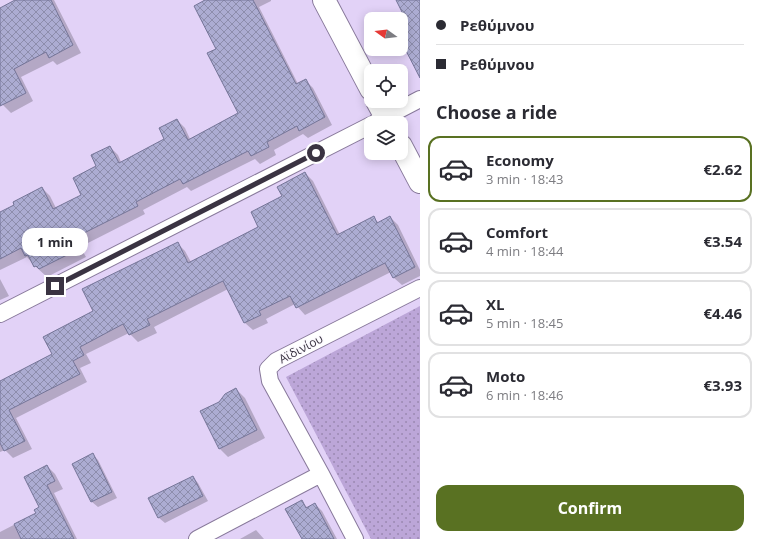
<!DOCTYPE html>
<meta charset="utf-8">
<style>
:root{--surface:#fff;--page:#f2f2f3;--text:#2b2b33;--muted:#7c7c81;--line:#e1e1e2;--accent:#597122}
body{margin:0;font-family:"Open Sans",sans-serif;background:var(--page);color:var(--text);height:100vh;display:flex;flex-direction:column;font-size:15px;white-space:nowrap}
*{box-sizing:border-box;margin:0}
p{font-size:13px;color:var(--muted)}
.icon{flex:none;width:22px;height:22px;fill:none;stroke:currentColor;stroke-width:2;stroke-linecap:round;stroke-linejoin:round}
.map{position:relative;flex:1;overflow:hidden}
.details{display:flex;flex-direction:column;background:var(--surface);width:340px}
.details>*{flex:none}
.banner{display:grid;align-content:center;height:88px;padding:0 16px;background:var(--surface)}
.needle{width:26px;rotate:285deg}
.controls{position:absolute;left:364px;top:12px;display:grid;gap:8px}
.controls a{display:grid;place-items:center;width:44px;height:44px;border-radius:8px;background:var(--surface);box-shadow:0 2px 10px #0003;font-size:20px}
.end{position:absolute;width:18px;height:18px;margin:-9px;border:5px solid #3a3342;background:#fff;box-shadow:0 0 0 2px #fff}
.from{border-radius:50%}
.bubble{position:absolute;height:28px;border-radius:12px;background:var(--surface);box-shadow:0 2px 10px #0003;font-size:13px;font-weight:700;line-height:28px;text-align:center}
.banner b{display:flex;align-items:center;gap:14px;height:38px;font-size:15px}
.banner b+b{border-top:1px solid var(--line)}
.banner i{width:10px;height:10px;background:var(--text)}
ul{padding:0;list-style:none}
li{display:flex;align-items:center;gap:12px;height:66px;margin:0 8px 6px;padding:0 8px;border:2px solid var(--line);border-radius:12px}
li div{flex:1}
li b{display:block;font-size:15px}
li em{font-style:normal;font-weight:700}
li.selected{border-color:var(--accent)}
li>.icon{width:36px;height:36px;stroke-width:1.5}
h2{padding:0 16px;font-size:18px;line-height:48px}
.primary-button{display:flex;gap:8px;margin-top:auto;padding:8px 16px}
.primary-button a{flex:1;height:46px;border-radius:12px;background:var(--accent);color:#fff;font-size:16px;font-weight:700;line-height:46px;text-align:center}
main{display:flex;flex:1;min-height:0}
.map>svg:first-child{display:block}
.park{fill:url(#park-dots)}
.shadow{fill:#0003}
.building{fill:url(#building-cross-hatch);stroke:#757598}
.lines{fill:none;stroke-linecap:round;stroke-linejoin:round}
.street-casing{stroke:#88799b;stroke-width:18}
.secondary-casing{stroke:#88799b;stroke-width:24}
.street{stroke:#fff;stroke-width:16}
.secondary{stroke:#fff;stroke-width:22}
.route{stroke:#3a3342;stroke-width:5}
.labels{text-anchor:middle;stroke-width:3;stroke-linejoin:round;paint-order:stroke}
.street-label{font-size:12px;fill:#3a3342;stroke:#fcfafe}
</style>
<main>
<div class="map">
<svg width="420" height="539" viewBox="0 0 420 539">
<defs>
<pattern id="park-dots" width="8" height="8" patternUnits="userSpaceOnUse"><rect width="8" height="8" fill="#bca6d8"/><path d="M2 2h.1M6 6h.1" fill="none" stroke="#9a88b1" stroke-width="1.8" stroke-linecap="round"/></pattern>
<pattern id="building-cross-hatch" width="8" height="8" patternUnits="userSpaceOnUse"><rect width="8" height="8" fill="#acacd2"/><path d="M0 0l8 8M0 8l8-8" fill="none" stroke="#8d8dac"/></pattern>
</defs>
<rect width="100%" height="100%" fill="#e2d2f7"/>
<path class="park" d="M420 306V539H371L286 377Z"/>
<path class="shadow" d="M17 0H54L81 53 57 65 53 61 21 77 33 101 11 113 3 105 0 99V9Z
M203 0H271V1L259 7 298 84 305 80 313 88 332 125 308 138 303 134 274 150 276 155 260 164 255 159 191 191 187 187 143 210 145 214 84 245 86 249 82 250 86 257 47 277 35 266 27 257 0 270V213L42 188 50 196 56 208 83 195 110 147 118 155 121 162 165 140 177 120 185 128 190 139 239 114Z
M397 0H420V73L401 39V19H395L404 14Z
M305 173 313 181 340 235 373 217 379 223 390 217 398 225 420 270V276L402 285 394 278 391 272 305 315 295 304 266 319 268 323 253 330 245 323 228 289 154 327 157 333 138 342 129 333 86 354 91 363 80 368 87 382 16 418 32 449 13 458 5 450 0 452V382L54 355 95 312 177 243 185 251 191 262 260 228 283 197Z
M0 279 9 296 0 300Z
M236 389 245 398 265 438 228 457 220 449V402Z
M93 455 98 460 117 498 98 507 92 502 73 464Z
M47 466 55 474 63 489 54 493 77 539H0V532L37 513 40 508Z
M193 477 198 483 208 501 165 523 159 518Z
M301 501 308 508 315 504 322 511 337 539H303Z
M256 530 264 539H240Z"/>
<path class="building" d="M15 0H51L73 45 49 58 46 52 14 69 26 93 0 106V8Z
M205 0H253L296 84 306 79 325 117 299 131 297 126 267 142 269 147 251 156 248 151 183 184 180 179 136 202 138 206 76 237 79 241 75 242 79 249 39 269 36 266 34 267 28 255 25 256 21 248 0 259V212L14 205 13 202 42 187 53 209 81 195 73 178 96 166 91 155 110 146 119 163 164 139 159 128 177 119 188 140 238 113 207 53 216 49 194 6Z
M396 0H420V78L401 41V15L403 14Z
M305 172 337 235 374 216 377 223 390 216 415 267 393 278 385 263 296 308 290 296 259 311 261 315 244 323 223 281 147 319 150 325 129 335 123 324 80 347 84 355 73 361 80 374 9 410 25 441 4 451 0 443V381L52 354 43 337 93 311 82 289 178 242 188 263 258 227 251 212 282 196 277 187Z
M236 388 257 430 219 449 200 411 219 402 225 394Z
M93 453 112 492 91 502 72 464Z
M47 465 55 481 47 485 74 539H21L14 524 36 513 34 510 39 507 24 477Z
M193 476 203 496 158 518 148 498Z
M302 500 306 508 315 503 334 539H302L285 509Z"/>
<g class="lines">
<g class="street-casing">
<path id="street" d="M376 122 420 99
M0 314 371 125
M197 539 321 474
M355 539 321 474 270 381 268 369 276 361 420 288"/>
</g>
<g class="secondary-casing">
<path id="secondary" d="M324 0 371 89
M377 101 389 123
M401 146 420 182"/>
</g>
<use href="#street" class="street"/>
<use href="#secondary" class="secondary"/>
</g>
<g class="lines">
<path class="route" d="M55 286 316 153"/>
</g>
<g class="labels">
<g class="street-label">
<text transform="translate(301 349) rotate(-28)" y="4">Αϊδινίου</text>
</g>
</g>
</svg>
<div class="controls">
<a><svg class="needle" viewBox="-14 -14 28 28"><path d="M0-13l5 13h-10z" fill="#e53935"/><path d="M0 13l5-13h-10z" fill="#7c7c81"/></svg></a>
<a><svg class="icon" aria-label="locate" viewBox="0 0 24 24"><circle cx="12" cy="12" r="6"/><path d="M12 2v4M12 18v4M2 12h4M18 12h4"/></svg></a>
<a><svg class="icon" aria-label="layers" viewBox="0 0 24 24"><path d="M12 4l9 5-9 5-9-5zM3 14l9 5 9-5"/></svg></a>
</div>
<i class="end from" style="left:316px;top:153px"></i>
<i class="end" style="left:55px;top:286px"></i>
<div class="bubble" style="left:22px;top:228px;width:66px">1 min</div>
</div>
<section class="details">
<div class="banner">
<b><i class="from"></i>Ρεθύμνου</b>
<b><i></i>Ρεθύμνου</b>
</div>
<h2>Choose a ride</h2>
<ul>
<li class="selected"><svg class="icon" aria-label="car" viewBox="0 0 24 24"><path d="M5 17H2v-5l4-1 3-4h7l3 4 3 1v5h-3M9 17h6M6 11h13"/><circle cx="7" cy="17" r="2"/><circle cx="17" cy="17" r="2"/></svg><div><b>Economy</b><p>3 min · 18:43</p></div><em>€2.62</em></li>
<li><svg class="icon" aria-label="car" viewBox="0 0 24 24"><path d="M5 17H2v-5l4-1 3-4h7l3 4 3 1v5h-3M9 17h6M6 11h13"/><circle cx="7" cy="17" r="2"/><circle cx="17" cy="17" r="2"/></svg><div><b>Comfort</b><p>4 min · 18:44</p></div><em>€3.54</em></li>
<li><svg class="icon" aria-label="car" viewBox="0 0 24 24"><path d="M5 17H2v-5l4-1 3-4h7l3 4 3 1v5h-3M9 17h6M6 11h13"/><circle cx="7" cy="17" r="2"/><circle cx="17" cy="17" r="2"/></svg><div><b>XL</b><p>5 min · 18:45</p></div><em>€4.46</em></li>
<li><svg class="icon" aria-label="car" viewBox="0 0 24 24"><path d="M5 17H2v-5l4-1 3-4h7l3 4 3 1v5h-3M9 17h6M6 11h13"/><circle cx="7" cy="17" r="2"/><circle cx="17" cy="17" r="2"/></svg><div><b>Moto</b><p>6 min · 18:46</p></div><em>€3.93</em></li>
</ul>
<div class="primary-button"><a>Confirm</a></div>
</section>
</main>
